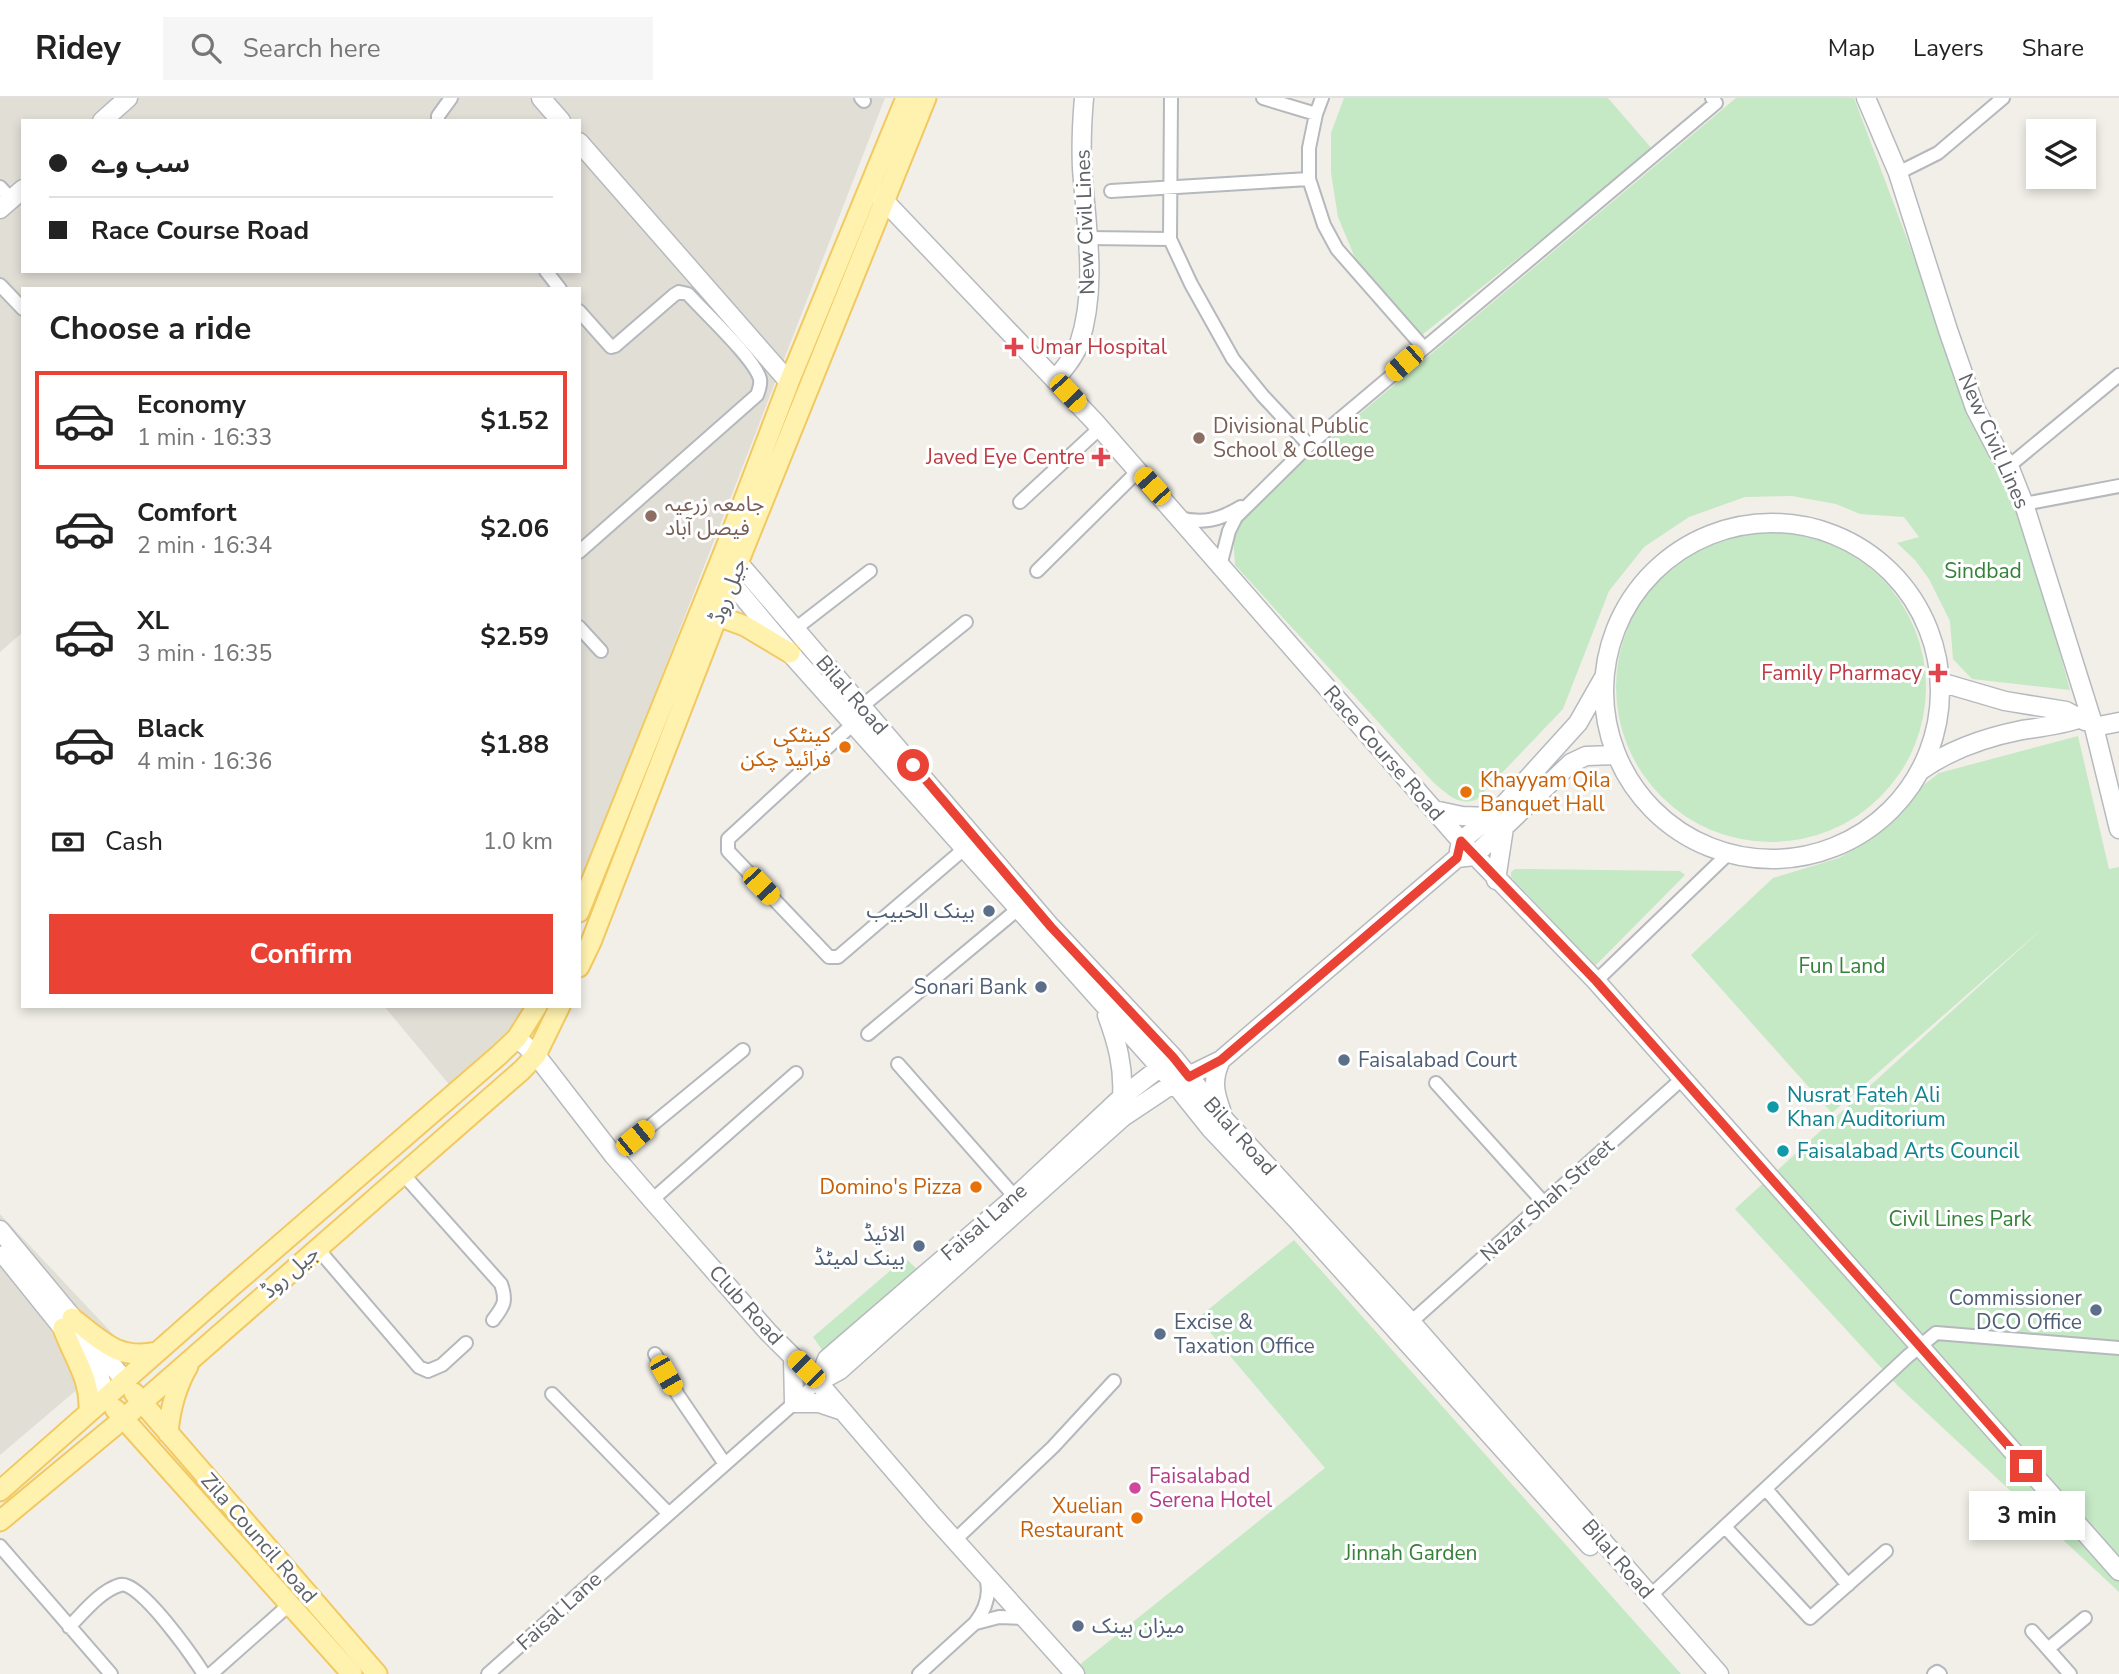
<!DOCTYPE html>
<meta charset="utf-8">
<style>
:root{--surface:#fff;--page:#f6f6f6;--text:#222;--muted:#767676;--line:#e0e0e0;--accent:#ea4335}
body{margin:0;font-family:"Nunito Sans","Noto Sans Arabic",sans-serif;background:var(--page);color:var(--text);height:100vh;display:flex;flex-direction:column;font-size:26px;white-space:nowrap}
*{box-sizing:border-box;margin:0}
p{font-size:23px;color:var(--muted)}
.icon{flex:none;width:38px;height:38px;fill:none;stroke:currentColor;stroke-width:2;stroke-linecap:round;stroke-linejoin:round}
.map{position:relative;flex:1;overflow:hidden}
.side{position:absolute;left:21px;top:189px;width:560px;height:721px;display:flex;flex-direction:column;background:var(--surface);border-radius:0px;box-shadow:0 4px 10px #0003}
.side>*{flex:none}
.banner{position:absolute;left:21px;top:21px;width:560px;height:154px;border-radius:0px;box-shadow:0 4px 10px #0003;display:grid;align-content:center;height:154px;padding:0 28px;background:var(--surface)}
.buttons{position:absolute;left:2026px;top:21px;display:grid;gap:14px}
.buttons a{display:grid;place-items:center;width:70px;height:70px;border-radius:0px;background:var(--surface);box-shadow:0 4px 10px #0003;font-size:35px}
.end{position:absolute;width:32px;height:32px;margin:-16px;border:9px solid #ea4335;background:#fff;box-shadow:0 0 0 4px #fff}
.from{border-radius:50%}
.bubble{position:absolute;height:49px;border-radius:0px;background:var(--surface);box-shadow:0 4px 10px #0003;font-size:23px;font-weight:700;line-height:49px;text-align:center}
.car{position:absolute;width:21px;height:42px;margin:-21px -10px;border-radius:9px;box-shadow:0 0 5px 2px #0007;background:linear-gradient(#f5c518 24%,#345 0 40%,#f5c518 0 76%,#345 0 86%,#f5c518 0)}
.banner b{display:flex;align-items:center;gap:24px;height:66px;font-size:26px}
.banner b+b{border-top:2px solid var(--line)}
.banner i{width:18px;height:18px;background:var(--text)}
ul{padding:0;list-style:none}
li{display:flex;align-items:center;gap:21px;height:98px;margin:0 14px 10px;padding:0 14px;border:4px solid transparent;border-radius:0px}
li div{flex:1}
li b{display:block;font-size:26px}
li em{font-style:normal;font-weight:700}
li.selected{border-color:var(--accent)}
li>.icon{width:63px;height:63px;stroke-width:1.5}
h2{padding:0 28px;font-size:32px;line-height:84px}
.pay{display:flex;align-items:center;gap:18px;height:77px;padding:0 28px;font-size:26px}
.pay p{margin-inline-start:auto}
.button{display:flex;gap:14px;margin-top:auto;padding:14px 28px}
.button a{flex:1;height:80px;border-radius:0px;background:var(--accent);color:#fff;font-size:28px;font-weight:700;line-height:80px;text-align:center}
header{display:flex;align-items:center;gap:42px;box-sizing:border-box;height:98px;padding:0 35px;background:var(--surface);border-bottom:2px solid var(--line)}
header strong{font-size:33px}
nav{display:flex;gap:38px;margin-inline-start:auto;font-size:24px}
.search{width:490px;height:63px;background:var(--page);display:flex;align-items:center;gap:18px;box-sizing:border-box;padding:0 24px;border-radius:0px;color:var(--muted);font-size:26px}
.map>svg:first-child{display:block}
.education{fill:#e1ded6;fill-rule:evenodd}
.green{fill:#c5e8c5}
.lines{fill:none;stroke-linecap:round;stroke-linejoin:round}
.street-casing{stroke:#b5b8bc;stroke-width:16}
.secondary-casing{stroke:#b6babf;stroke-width:21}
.primary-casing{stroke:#f2c960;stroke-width:23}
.street{stroke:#fff;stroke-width:12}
.secondary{stroke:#fff;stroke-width:18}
.primary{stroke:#fff2af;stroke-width:19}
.route{stroke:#ea4335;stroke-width:9}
.health-dot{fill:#e0444e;stroke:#fff;stroke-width:2.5}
.education-dot{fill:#8d6e63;stroke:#fff;stroke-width:2.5}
.food-dot{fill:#e8710a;stroke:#fff;stroke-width:2.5}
.service-dot{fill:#5c6f8a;stroke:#fff;stroke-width:2.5}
.culture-dot{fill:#0f9aa8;stroke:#fff;stroke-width:2.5}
.hotel-dot{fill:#d1479c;stroke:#fff;stroke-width:2.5}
.labels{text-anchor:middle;stroke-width:6;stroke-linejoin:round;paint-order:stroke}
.street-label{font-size:21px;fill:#5f6368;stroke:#fff}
.health-label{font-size:21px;fill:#be3a42;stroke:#fff;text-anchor:end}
.education-label{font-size:21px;fill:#785e54;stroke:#fff;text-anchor:start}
.park-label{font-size:21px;fill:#348238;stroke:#fff}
.food-label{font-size:21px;fill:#c56008;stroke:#fff;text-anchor:end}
.service-label{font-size:21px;fill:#4e5e75;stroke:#fff;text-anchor:end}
.culture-label{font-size:21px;fill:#0d838f;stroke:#fff;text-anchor:start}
.hotel-label{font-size:21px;fill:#b23c85;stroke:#fff;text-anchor:start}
</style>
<header>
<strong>Ridey</strong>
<div class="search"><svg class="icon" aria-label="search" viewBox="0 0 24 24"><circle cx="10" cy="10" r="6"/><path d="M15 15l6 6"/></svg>Search here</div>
<nav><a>Map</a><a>Layers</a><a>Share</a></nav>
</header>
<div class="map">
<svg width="2119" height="1576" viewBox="0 0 2119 1576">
<rect width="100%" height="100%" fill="#f1efe8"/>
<path class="education" d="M0 0H885L579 792V191H23V534L0 554ZM23 23H579V173H23Z
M384 908H527L516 928 452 990Z
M0 1116 126 1250 0 1357Z"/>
<path class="green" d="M1344 0H1608L1653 52 1422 237 1355 160 1338 119 1331 75V35Z
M1736 0H1854L1991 364C2010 384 2015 411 2024 437 2041 488 2056 540 2070 592L1972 581 1953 561 1950 523 1929 481 1915 462 1897 445 1919 439 1904 419 1860 416 1836 406 1792 398 1745 399 1689 419 1644 449 1609 493 1563 611 1477 701C1459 710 1445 694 1432 683L1235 467 1233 437 1244 413Z
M1616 589a155 155 0 1 1 310 0a155 155 0 1 1-310 0Z
M2078 638 2109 771 2119 769V1494L1898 1288 1735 1111 2044 829 1832 1015 1691 857 1773 780 1839 760 1867 743 1893 724 1921 689 1939 675Z
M1515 771 1680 773 1685 777 1595 868 1511 779V774Z
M1294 1142 1681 1576H1076L1073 1572 1325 1370 1198 1220Z
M905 1160 917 1171 823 1253 813 1239Z"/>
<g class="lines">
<g class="street-casing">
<path id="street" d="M861 0 864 3
M1263 0 1316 16
M1322 0 1316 16 1309 50V81L1324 127 1337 151 1423 249
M438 23V18L451 0
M1898 75 1938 55 2003 0
M0 89 11 101
M1111 93 1309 81
M1087 140 1170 141 1191 186 1233 261 1263 298 1309 347
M1170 141 1171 0
M546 173 560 191
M0 187 23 211
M579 213 611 249 615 248 674 197 679 194 688 196C704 214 755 261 760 281 761 287 759 292 757 297L579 454
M2009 368 2119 277
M1020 404 1100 330
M2024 406 2119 388
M1179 420C1204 426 1219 422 1241 409
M1220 468 1229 433 1236 419 1309 347 1716 5 1712 0
M1037 473 1138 373
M579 529 601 553
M795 531 870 473
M862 608 966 524
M853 626 728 741V753L829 859H838L964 751
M1596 883 1729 755
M868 936 1018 811
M898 966 1015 1099
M1436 985 1544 1105
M614 1058 743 952
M403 1076 501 1186C507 1203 504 1208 493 1222
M652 1102 796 975
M317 1150 419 1269 428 1273 442 1267 466 1245
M1411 1224 1683 980
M655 1256 678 1297 725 1366
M552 1296 669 1416
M1766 1391 1848 1487
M1725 1429 1810 1520 1886 1453
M955 1442 1053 1349 1114 1283
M0 1448 111 1576
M1650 1498 1908 1258 1936 1235 2119 1250
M976 1525 999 1519 1025 1520
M69 1529C83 1515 100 1493 120 1487 139 1481 193 1559 204 1576
M2032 1533 2070 1576
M2049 1550 2085 1520
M211 1576 290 1506
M488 1576 818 1284
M919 1576 975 1525C986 1511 991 1496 986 1479
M1934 1576 1937 1574 1940 1576"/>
</g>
<g class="secondary-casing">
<path id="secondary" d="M541 0 561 23
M1866 0 1898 75 1948 232 1975 310 1998 354 2009 368 2024 406 2094 629 2119 731
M102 23 128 0
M579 44 789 284
M875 93 1094 323 1461 743 1596 883 2119 1473
M0 111 23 91
M1055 282C1064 270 1074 260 1079 246 1098 189 1086 128 1082 70 1081 47 1082 23 1084 0
M1604 593a168 168 0 1 1 336 0a168 168 0 1 1-336 0Z
M730 455 1051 829 1173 959 1225 1022 1411 1224 1719 1576
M724 476 790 555 1174 985 1210 1030 1296 1121 1590 1448
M1940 584 2005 603 2066 613 2085 623
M2094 629 2119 624
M1920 673C1949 652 1987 639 2022 632 2042 629 2062 627 2081 620
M1434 712 1462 718 1491 719
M1459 753 1461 743 1500 711 1578 625 1603 581
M1496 782 1504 730
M1107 917C1117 944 1124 969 1122 999
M517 940 536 957 614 1058 652 1102 768 1234 818 1284 933 1418 1075 1576
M1221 962C1212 981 1214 993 1221 1012
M0 1132 125 1283
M4 1157 98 1274 106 1299
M793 1259 794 1305H819L843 1313
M818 1284 840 1272 1123 1019 1174 985 1221 962 1457 760 1474 758 1571 665 1586 658 1616 657
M818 1284 827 1261 1015 1099 1122 999 1167 964"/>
</g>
<g class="primary-casing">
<path id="primary" d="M718 518 745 528 790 555
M579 814 728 444 789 284 906 0
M579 869 591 844 738 465 926 0
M72 1220C101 1242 118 1263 157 1254
M63 1230C74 1261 91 1280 89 1314
M134 1295 377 1576
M115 1311 352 1576
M168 1335C170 1310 176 1289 188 1268
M0 1393 231 1189 499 957 517 940 537 908
M0 1423 123 1321 522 972 536 957 560 908"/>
</g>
<use href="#street" class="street"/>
<use href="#secondary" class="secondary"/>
<use href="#primary" class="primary"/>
</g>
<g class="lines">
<path class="route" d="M913 667 1051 829 1173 959 1189 979 1221 962 1457 760 1461 743 1596 883 2026 1368"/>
</g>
<g class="health-dot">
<path d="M1010.5 238.5h7v7h7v7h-7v7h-7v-7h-7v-7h7z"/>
<path d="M1097.5 348.5h7v7h7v7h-7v7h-7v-7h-7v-7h7z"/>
<path d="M1934.5 564.5h7v7h7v7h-7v7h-7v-7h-7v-7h7z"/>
</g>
<g class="education-dot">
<circle cx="1199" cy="340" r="7"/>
<circle cx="651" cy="418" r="7"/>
</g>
<g class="food-dot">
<circle cx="845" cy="649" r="7"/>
<circle cx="1466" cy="694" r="7"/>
<circle cx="976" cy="1089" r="7"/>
<circle cx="1137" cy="1420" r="7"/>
</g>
<g class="service-dot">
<circle cx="989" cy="813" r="7"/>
<circle cx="1041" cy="889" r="7"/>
<circle cx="1344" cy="962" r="7"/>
<circle cx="919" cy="1148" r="7"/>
<circle cx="2096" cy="1212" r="7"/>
<circle cx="1160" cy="1236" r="7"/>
<circle cx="1078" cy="1528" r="7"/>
</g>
<g class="culture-dot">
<circle cx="1773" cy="1009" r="7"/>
<circle cx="1783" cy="1053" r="7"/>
</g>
<circle class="hotel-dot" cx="1135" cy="1390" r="7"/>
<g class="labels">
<g class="street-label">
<text transform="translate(1085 124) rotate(-92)" y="7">New Civil Lines</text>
<text transform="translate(1994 343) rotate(66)" y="7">New Civil Lines</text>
<text transform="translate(728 493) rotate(-69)" y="7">جیل روڈ</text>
<text transform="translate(852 597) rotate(49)" y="7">Bilal Road</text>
<text transform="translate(1384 655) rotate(49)" y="7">Race Course Road</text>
<text transform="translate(1240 1038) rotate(48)" y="7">Bilal Road</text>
<text transform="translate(1547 1102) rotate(-42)" y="7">Nazar Shah Street</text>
<text transform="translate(984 1124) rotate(-41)" y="7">Faisal Lane</text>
<text transform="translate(290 1174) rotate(-41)" y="7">جیل روڈ</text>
<text transform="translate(746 1207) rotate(48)" y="7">Club Road</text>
<text transform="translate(259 1440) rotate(49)" y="7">Zila Council Road</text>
<text transform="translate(1618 1461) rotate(49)" y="7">Bilal Road</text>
<text transform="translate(559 1513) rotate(-42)" y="7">Faisal Lane</text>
</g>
<g class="health-label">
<text x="1030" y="256" text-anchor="start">Umar Hospital</text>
<text x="1085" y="366">Javed Eye Centre</text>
<text x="1922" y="582">Family Pharmacy</text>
</g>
<g class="education-label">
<text x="1213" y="335">Divisional Public<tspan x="1213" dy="24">School &amp; College</tspan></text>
<text x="665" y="413">جامعہ زرعیہ<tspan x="665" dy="24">فیصل آباد</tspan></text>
</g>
<g class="park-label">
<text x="1983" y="480">Sindbad</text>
<text x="1842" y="875">Fun Land</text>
<text x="1960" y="1128">Civil Lines Park</text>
<text x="1411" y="1462">Jinnah Garden</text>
</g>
<g class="food-label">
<text x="831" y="644">کینٹکی<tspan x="831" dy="24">فرائیڈ چکن</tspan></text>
<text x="1480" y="689" text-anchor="start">Khayyam Qila<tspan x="1480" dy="24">Banquet Hall</tspan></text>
<text x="962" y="1096">Domino's Pizza</text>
<text x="1123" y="1415">Xuelian<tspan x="1123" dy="24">Restaurant</tspan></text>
</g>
<g class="service-label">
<text x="975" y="820">بينک الحبيب</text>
<text x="1027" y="896">Sonari Bank</text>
<text x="1358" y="969" text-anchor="start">Faisalabad Court</text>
<text x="905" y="1143">الائیڈ<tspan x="905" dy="24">بینک لمیٹڈ</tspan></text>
<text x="2082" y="1207">Commissioner<tspan x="2082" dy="24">DCO Office</tspan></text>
<text x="1174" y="1231" text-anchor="start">Excise &amp;<tspan x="1174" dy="24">Taxation Office</tspan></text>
<text x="1092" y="1535" text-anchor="start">میزان بینک</text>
</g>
<g class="culture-label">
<text x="1787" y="1004">Nusrat Fateh Ali<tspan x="1787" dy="24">Khan Auditorium</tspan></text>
<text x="1797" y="1060">Faisalabad Arts Council</text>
</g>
<g class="hotel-label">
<text x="1149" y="1385">Faisalabad<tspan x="1149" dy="24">Serena Hotel</tspan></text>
</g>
</g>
</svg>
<div class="buttons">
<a><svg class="icon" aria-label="layers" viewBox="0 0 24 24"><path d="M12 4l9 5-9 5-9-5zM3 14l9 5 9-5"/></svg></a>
</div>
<i class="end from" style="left:913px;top:667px"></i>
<i class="end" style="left:2026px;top:1368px"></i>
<div class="bubble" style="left:1969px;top:1393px;width:116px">3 min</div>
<i class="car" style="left:1404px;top:265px;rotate:229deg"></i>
<i class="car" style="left:1068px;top:295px;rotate:137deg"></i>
<i class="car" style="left:1152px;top:388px;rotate:318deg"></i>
<i class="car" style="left:761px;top:788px;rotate:137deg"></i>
<i class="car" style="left:635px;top:1040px;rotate:51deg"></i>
<i class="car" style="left:806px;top:1271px;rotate:315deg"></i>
<i class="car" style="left:666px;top:1277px;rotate:150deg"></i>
<div class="banner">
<b><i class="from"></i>سب وے</b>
<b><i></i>Race Course Road</b>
</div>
<section class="side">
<h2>Choose a ride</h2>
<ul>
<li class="selected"><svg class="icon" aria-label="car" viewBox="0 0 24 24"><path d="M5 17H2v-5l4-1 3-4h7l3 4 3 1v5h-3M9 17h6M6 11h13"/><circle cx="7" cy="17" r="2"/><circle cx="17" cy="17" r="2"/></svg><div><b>Economy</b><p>1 min · 16:33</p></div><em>$1.52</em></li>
<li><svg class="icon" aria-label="car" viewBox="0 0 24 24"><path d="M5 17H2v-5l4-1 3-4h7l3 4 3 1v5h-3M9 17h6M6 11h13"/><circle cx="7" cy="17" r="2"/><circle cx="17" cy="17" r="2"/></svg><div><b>Comfort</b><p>2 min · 16:34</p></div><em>$2.06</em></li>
<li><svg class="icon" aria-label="car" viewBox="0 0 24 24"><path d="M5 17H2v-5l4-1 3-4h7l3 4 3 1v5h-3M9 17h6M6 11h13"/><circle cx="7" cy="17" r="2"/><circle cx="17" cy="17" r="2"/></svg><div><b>XL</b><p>3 min · 16:35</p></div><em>$2.59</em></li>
<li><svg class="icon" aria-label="car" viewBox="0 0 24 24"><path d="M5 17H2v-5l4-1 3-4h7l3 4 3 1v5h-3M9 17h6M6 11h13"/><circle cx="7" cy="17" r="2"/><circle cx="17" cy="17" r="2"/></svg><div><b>Black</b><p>4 min · 16:36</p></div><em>$1.88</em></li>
</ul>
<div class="pay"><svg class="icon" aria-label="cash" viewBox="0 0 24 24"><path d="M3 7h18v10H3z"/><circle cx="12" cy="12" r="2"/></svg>Cash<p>1.0 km</p></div>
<div class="button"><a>Confirm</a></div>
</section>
</div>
